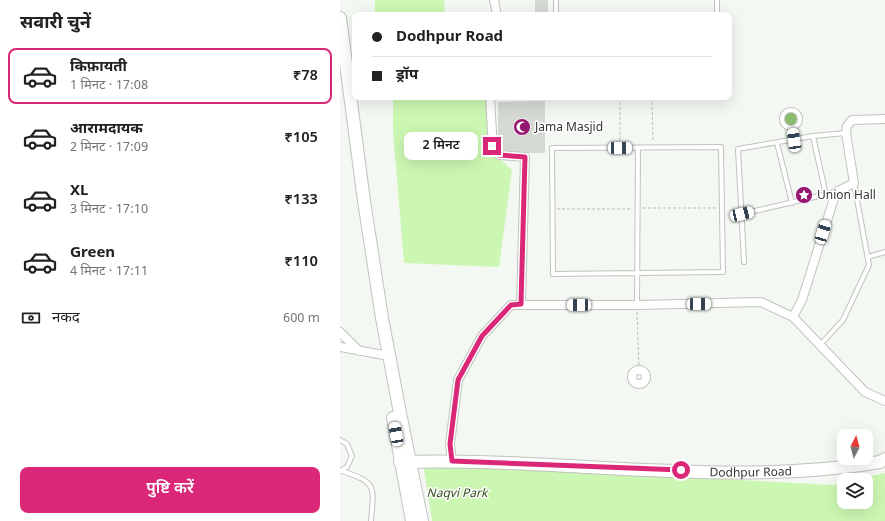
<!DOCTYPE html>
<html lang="hi">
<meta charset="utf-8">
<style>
:root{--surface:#fff;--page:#f6f6f6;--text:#222;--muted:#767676;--line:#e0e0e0;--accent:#db2777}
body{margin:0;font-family:Georgia,"Noto Sans Devanagari",serif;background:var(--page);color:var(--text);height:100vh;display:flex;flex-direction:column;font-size:15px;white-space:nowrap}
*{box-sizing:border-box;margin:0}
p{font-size:13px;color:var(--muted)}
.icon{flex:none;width:22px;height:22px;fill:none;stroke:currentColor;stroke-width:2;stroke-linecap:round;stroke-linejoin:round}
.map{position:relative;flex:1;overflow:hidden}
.sheet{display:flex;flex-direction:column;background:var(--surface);width:340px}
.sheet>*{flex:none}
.guide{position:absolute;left:12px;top:12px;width:380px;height:88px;border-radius:8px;box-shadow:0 4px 16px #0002;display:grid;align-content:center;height:88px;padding:0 20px;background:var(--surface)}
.needle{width:26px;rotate:6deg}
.fabs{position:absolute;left:497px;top:429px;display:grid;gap:8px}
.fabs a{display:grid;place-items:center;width:36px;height:36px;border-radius:8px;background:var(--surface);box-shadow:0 4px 16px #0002;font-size:20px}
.end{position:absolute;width:18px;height:18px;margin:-9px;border:5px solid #db2777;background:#fff;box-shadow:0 0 0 2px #fff}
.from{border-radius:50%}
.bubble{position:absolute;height:28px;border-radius:8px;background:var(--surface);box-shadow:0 4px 16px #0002;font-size:13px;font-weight:600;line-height:28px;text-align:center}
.car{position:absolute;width:12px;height:24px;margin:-12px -6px;border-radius:5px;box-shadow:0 0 3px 1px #0007;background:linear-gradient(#fff 24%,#345 0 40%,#fff 0 76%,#345 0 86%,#fff 0)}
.guide b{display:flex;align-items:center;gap:14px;height:38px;font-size:15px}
.guide b+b{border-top:1px solid var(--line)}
.guide i{width:10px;height:10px;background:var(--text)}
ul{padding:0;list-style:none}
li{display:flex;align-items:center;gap:12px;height:56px;margin:0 8px 6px;padding:0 12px;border:2px solid transparent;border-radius:8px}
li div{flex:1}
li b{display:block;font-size:15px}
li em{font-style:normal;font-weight:600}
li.current{border-color:var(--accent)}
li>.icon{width:36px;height:36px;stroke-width:1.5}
h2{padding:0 20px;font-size:18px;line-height:48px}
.pay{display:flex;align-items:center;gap:10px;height:44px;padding:0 20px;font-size:15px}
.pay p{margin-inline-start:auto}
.cta{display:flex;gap:8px;margin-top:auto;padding:8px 20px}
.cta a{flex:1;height:46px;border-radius:8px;background:var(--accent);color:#fff;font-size:16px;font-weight:600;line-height:46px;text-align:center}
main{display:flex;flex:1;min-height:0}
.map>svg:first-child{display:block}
.green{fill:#ccf7b2}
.water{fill:#8abb6c}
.building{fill:#d5d9d3}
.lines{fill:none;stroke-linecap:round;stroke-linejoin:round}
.lane-casing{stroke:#c0c3be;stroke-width:6}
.street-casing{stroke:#c0c3be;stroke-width:10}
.secondary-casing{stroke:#c0c3be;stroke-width:14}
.path{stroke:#b9bcb7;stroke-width:1;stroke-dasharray:3 2;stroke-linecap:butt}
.lane{stroke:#fff;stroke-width:4}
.street{stroke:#fff;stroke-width:8}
.secondary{stroke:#fff;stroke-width:12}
.route{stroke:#db2777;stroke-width:5}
.labels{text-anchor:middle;stroke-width:3;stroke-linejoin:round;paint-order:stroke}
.poi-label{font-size:12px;fill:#353634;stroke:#fff;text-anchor:start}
.street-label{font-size:12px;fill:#353634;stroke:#fff}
.park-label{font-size:12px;font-style:italic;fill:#2f4f18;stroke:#fff}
</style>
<main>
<section class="sheet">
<h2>सवारी चुनें</h2>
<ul>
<li class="current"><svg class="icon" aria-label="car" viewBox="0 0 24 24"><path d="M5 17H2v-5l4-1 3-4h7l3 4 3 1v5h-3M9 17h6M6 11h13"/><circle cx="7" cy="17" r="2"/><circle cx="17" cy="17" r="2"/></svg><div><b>किफ़ायती</b><p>1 मिनट · 17:08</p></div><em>₹78</em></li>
<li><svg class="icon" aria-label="car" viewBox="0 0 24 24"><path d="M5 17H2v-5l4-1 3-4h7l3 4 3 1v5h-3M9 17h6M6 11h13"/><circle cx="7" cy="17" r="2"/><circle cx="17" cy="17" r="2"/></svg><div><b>आरामदायक</b><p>2 मिनट · 17:09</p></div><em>₹105</em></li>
<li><svg class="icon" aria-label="car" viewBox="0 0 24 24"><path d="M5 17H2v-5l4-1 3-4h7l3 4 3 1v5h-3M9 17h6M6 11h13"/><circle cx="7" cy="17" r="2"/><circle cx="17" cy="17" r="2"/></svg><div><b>XL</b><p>3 मिनट · 17:10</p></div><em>₹133</em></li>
<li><svg class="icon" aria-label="car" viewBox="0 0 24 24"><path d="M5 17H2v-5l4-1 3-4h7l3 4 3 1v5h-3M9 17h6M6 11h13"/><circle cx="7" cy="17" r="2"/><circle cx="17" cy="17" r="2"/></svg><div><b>Green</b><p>4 मिनट · 17:11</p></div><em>₹110</em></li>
</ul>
<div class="pay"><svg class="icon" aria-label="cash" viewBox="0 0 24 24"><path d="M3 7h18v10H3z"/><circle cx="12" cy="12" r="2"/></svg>नकद<p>600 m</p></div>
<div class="cta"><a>पुष्टि करें</a></div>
</section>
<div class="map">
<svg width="545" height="521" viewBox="0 0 545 521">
<rect width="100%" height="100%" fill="#f4f8f2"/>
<path class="green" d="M35 0H104L105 15H35Z
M150 97 151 151 172 170 159 267 64 263 53 131V99Z
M83 463 493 485 504 482V502H526V480H514L545 473V521H92Z"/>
<path class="water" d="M443 119a7 7 0 1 1 14 0a7 7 0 1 1-14 0Z"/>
<path class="building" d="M195 0H208V15H195Z
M205 101V153H189L161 150 158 147V102Z"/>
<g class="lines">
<g class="lane-casing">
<path id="lane" d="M216 15V0
M377 15V0
M215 97H376
M442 119a9 9 0 1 1 18 0a9 9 0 1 1-18 0Z
M453 128 455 139
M473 136 486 195
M437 143 452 203
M381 147 383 272 213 274 212 148Z
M402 214 496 192
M528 257 545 252
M404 262 398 149 473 136 506 133
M297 305 298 148
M480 345 503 320 529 265 514 183
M0 440 7 444 12 456 7 467 0 471
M2 471C37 483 34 485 31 521"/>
</g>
<g class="street-casing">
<path id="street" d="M154 0 157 15
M150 97 153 150 159 155 185 157 181 304
M453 317 462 300 496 192 514 183 506 133 507 126 512 120 545 119
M0 332 19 351
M0 347 49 356
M292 377a7 7 0 1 1 14 0a7 7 0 1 1-14 0Z
M112 461 110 444 118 380 142 336 171 305H297L421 302 453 317 525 392 545 401"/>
</g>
<g class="secondary-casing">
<g id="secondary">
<path d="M0 18 24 201 42 318 60 413 82 521"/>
<path d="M53 418 72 521"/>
<path id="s1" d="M60 462C219 457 384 488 540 462L545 459"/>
</g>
</g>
<path class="path" d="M280 102V141
M312 102 313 141
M303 208H376
M217 209H292
M297 312 299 369"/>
<use href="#lane" class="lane"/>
<use href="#street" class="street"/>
<use href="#secondary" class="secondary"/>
</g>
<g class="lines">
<path class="route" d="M152 146 155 153 159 155 185 157 181 304 171 305 142 336 118 380 110 444 112 461 341 470"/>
</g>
<defs>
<g id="mosque-disc" transform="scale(0.9)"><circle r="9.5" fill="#96176f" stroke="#fff"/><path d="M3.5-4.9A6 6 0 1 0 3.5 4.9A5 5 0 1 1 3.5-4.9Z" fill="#fff"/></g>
<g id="sight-disc" transform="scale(0.9)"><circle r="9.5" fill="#96176f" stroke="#fff"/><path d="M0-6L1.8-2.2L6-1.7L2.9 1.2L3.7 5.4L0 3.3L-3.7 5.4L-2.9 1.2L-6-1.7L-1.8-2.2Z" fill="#fff"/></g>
</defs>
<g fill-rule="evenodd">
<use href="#mosque-disc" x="182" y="127"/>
<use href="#sight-disc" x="464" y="195"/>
</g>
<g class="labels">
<g class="poi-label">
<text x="195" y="131">Jama Masjid</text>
<text x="477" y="199">Union Hall</text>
</g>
<g class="street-label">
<text dy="4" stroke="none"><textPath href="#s1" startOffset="351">Dodhpur Road</textPath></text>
</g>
<g class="park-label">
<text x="117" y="497">Naqvi Park</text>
</g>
</g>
</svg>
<div class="fabs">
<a><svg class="needle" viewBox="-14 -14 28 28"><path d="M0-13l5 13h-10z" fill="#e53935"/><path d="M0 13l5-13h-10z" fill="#767676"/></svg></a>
<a><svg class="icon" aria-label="layers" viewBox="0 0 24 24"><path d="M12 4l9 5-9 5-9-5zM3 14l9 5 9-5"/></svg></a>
</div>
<i class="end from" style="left:341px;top:470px"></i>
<i class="end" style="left:152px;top:146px"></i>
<div class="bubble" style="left:64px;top:132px;width:74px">2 मिनट</div>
<i class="car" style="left:454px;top:140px;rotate:352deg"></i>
<i class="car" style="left:280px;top:148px;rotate:90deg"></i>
<i class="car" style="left:402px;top:214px;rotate:77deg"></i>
<i class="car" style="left:483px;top:232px;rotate:17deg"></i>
<i class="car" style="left:359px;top:304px;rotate:89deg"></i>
<i class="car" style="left:239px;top:305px;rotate:270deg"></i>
<i class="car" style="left:56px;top:434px;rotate:350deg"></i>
<div class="guide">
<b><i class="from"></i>Dodhpur Road</b>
<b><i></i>ड्रॉप</b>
</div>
</div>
</main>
